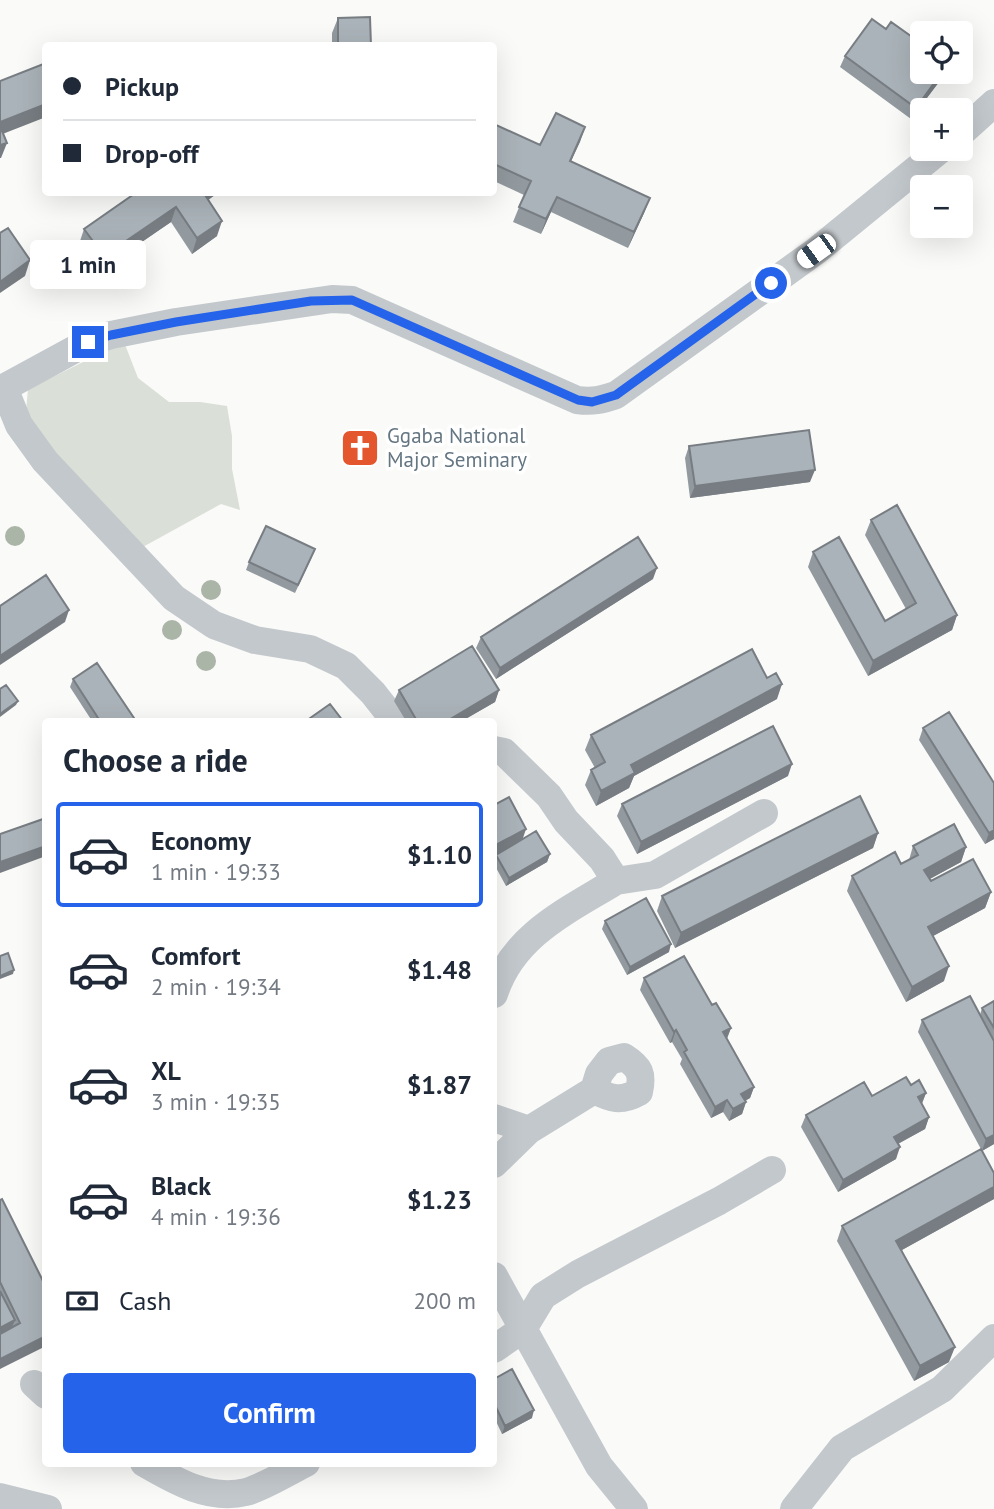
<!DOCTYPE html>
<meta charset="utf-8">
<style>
:root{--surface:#fff;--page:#f2f2f3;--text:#1f2937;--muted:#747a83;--line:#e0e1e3;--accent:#2563eb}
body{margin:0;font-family:"PT Sans",sans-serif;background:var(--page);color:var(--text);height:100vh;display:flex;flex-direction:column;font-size:26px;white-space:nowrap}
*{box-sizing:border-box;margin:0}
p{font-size:23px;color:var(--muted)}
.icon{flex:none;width:38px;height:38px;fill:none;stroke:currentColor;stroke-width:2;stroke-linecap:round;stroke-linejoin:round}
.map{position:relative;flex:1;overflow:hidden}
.panel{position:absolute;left:42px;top:718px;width:455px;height:749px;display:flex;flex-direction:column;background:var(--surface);border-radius:7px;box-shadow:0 7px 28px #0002}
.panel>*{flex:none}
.hud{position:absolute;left:42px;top:42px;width:455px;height:154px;border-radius:7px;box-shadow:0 7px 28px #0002;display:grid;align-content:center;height:154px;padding:0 21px;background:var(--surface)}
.controls{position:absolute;left:910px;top:21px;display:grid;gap:14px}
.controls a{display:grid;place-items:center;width:63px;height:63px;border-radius:7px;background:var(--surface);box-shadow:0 7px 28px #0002;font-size:35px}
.end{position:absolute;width:32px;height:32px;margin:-16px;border:9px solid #2563eb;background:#fff;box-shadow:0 0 0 4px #fff}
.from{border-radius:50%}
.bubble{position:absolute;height:49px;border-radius:7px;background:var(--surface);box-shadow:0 7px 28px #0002;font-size:23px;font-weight:700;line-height:49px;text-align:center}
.car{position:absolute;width:21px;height:42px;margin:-21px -10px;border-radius:9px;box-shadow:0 0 5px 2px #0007;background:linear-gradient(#fff 24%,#345 0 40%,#fff 0 76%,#345 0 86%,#fff 0)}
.hud b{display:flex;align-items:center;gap:24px;height:66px;font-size:26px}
.hud b+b{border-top:2px solid var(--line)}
.hud i{width:18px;height:18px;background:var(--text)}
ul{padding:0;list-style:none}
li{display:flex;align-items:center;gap:21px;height:105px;margin:0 14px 10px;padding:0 7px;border:4px solid transparent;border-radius:7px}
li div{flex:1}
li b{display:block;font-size:26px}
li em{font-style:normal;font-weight:700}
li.on{border-color:var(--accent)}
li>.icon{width:63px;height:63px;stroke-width:1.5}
h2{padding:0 21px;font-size:32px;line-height:84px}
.pay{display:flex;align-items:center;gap:18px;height:77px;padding:0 21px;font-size:26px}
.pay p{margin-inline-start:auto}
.primary-button{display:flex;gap:14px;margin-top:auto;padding:14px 21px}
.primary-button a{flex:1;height:80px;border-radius:7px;background:var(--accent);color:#fff;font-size:28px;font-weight:700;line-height:80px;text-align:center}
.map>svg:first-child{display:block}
.green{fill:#dadfd7}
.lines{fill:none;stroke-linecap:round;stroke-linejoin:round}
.minor{stroke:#c3c8cc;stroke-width:28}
.tree{fill:#aab4a7}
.wall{fill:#929a9f}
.shaded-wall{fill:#777d82}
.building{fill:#aab3b9;stroke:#777d82;stroke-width:2}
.route{stroke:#2563eb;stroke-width:9}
.labels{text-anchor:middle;stroke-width:7;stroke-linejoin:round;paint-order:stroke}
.poi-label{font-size:21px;fill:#657683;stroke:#fff;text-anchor:start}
</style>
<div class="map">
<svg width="994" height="1509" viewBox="0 0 994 1509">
<rect width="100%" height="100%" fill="#fafaf8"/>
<path class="green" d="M124 342 138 378 169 402H200L227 406 232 436V469L240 510 221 504 141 548 25 422 28 389Z"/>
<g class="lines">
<path class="minor" d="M961 133 994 103
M4 388 19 425 45 461 174 598 214 625 255 640 310 649 346 666 373 693 395 721
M0 390 88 342 111 335 176 322 332 299 352 300 577 400C592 402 602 400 616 395L816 251 941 149
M494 750 504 752 549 796 566 821 602 859 616 881C567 911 513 935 494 994
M616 881 655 875 764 813
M494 1118 529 1130
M494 1164 529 1130 594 1090 599 1074 609 1061 624 1057C640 1067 643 1074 639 1092 621 1102 611 1099 594 1090
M494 1276 599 1466 634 1509
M494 1349 523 1329 543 1296 578 1274 719 1201 772 1170
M34 1384 46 1395
M144 1463C175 1481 209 1501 246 1492 262 1488 290 1471 306 1463
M0 1497 48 1509
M794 1509 842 1448 942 1389 994 1338"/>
</g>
<g class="tree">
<circle cx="15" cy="536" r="10"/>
<circle cx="211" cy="590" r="10"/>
<circle cx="172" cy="630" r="10"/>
<circle cx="206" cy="661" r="10"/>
</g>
<path class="wall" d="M338 18 371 46H332V33Z
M845 56 922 72 939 82 911 119 840 67Z
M494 124 540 145 585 127 571 161 650 198 644 213 628 248 551 212 541 234 513 222 524 195 494 181Z
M137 192H219L208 200 217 236 192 254 171 222 98 272 79 244 84 229Z
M689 446 810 482 690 498 685 458Z
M871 520 957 615 952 630 868 676 808 567 813 552 885 621 906 609 865 535Z
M312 557 295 593 246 570 249 562Z
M653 579 496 679 476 648 481 637Z
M73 679 136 721H92L70 687Z
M399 690H499L495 702 462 721H406L394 701Z
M777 699 634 776 629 788 596 806 585 785 591 770 595 768 585 750 591 735Z
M923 728 994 839 985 844 919 740Z
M788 776 637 854 617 816 622 804Z
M494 805 523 839 550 854 547 862 506 886 494 864Z
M878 833 873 848 675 948 657 911 662 896Z
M913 846 966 847 961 862 929 879 931 881 991 892 985 908 933 936 944 981 906 1002 847 891 852 876 901 864 909 860Z
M605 921 669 952 627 975 602 929Z
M644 978 712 1005 731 1028 727 1039 754 1087 750 1098 745 1101 746 1102 742 1114 729 1121 723 1112 711 1118 680 1064 682 1059 672 1042 670 1043 640 990Z
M994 1001V1144L982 1151 918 1032 922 1020 980 1015 982 1008Z
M911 1085 926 1093 922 1104 929 1117 925 1129 898 1144 896 1159 838 1192 801 1127 806 1115Z
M994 1173V1199L902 1250 949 1362 914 1381 837 1241 842 1226Z
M0 1200 46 1287 0 1369Z
M494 1379 532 1418 502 1434 494 1417Z"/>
<path class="shaded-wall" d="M943 72 939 82 911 119 916 108Z
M46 104V117L0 135V122Z
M585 127 580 142 564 176 570 161Z
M7 143 1 158H0V145Z
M203 192H219L197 208Z
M557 197 551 212 541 234 546 219Z
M650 198 644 213 628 248 634 232Z
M176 207 171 222 98 272 104 256Z
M222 221 217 236 192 254 197 238Z
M30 260 25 276 0 293V282Z
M815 470 810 482 690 498 695 486Z
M657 568 653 579 496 679 500 668Z
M69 610 65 622 0 665V656Z
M957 615 952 630 868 676 873 661Z
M782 684 777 699 634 776 629 788 596 806 601 791 631 765Z
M499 690 495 702 462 721H447Z
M18 701 16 705 0 717V714Z
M792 764 788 776 637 854 641 842Z
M526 829 521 844 496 855 494 858V846Z
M994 830V839L985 844 989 833Z
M878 833 873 848 675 948 681 933Z
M46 846V856L0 873V862Z
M966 847 961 862 919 885 924 870Z
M550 854 547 862 506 886 509 878Z
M991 892 985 908 922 942 928 927Z
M671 944 669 952 627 975 630 967Z
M949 966 944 981 906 1002 912 987Z
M14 970 13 974 0 979V976Z
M731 1028 726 1040 723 1032Z
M676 1030 672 1042 670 1043 674 1032Z
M754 1087 750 1098 737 1105 741 1094Z
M926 1093 921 1105 918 1097Z
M727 1100 723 1112 711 1118 715 1107Z
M746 1102 742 1114 729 1121 733 1109Z
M929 1117 925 1129 890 1148 894 1137Z
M994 1135V1144L982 1151 986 1139Z
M900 1147 896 1159 838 1192 843 1180Z
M994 1187V1199L891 1256 896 1241Z
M15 1320 10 1332 0 1337V1328Z
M46 1336V1346L0 1369V1359Z
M955 1347 949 1362 914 1381 920 1366Z
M534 1410 532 1418 502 1434 505 1426Z"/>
<path class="building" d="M370 17 371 46H338V18Z
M872 19 886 29 891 22 922 44V72H942L916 108 845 56Z
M46 63V104L0 122V81Z
M556 113 585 127 570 161 650 198 634 232 557 197 546 219 519 207 531 181 494 164V124L540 145Z
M0 126 7 143 0 145Z
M137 192H203L222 221 197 238 176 207 104 256 84 229Z
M8 228 30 260 0 282V233Z
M809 430 815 470 695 486 689 446Z
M897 505 957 615 873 661 813 552 839 537 885 621 916 603 871 520Z
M266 526 315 549 298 585 249 562Z
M638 537 657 568 500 668 481 637Z
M46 575 69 610 0 656V606Z
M472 646 499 690 447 721H417L399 690Z
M752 649 767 678 776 673 782 684 631 765 635 773 601 791 591 770 605 762 591 735Z
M97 663 136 721H100L73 679Z
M6 685 18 701 0 714V689Z
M330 704 343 721H306Z
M949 712 994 783V830L989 833 923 728Z
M773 726 792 764 641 842 622 804Z
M860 796 878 833 681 933 662 896Z
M509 797 526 829 494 846V805Z
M46 818V846L0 862V834Z
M954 824 966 847 924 870 931 881 973 859 991 892 928 927 949 966 912 987 852 876 895 852 901 864 918 855 913 846Z
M536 831 550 854 509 878 496 855Z
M646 898 671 944 630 967 605 921Z
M8 953 14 970 0 976V956Z
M684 956 712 1005 716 1003 731 1028 723 1032 754 1087 741 1094 746 1102 733 1109 727 1100 715 1107 684 1052 687 1050 676 1030 674 1032 644 978Z
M970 996 994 1041V1135L986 1139 922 1020Z
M994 1001V1028L982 1008Z
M906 1077 911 1085 919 1080 926 1093 918 1097 929 1117 894 1137 900 1147 843 1180 806 1115 864 1082 872 1096Z
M981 1149 994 1173V1187L896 1241 955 1347 920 1366 842 1226Z
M2 1199 46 1287V1336L0 1359V1334L20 1323 0 1282V1200Z
M0 1291 15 1320 0 1328Z
M512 1369 534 1410 505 1426 494 1403V1379Z"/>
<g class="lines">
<path class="route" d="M88 342 111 335 176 322 311 301 352 300 578 400 592 402 616 395 771 283"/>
</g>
<defs>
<g id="church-square" transform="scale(2.0125)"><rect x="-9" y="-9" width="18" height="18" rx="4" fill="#e4572e" stroke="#fff"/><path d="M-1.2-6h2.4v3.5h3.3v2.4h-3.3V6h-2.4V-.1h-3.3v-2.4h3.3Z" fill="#fff"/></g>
</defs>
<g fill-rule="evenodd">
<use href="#church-square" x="360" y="448"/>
</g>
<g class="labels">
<g class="poi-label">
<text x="387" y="443">Ggaba National<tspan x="387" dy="24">Major Seminary</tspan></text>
</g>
</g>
</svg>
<div class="controls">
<a><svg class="icon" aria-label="locate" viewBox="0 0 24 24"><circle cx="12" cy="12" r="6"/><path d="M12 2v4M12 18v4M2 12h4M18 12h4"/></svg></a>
<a>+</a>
<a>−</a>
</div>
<i class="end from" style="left:771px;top:283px"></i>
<i class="end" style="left:88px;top:342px"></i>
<div class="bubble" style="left:30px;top:240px;width:116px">1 min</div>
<i class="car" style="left:816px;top:251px;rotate:234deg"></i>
<div class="hud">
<b><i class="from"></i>Pickup</b>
<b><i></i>Drop-off</b>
</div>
<section class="panel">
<h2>Choose a ride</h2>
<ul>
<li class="on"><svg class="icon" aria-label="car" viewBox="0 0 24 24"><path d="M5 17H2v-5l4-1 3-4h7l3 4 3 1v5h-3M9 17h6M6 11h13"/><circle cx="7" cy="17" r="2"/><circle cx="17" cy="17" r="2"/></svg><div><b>Economy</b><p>1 min · 19:33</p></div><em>$1.10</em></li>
<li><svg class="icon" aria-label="car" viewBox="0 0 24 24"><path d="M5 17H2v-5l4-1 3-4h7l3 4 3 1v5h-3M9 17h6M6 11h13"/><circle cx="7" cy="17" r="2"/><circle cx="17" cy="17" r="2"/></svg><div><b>Comfort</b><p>2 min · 19:34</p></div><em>$1.48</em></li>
<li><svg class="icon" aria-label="car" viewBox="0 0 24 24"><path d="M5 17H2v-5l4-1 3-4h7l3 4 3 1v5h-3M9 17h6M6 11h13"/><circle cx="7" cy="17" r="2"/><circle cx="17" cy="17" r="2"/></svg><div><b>XL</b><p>3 min · 19:35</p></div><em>$1.87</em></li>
<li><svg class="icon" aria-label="car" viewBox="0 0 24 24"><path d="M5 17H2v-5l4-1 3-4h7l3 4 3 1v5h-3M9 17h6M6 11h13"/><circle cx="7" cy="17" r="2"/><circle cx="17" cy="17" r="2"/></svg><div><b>Black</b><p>4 min · 19:36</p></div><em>$1.23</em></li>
</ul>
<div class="pay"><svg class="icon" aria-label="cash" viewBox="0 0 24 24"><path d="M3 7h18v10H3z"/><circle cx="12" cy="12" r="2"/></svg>Cash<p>200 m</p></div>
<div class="primary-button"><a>Confirm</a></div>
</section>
</div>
